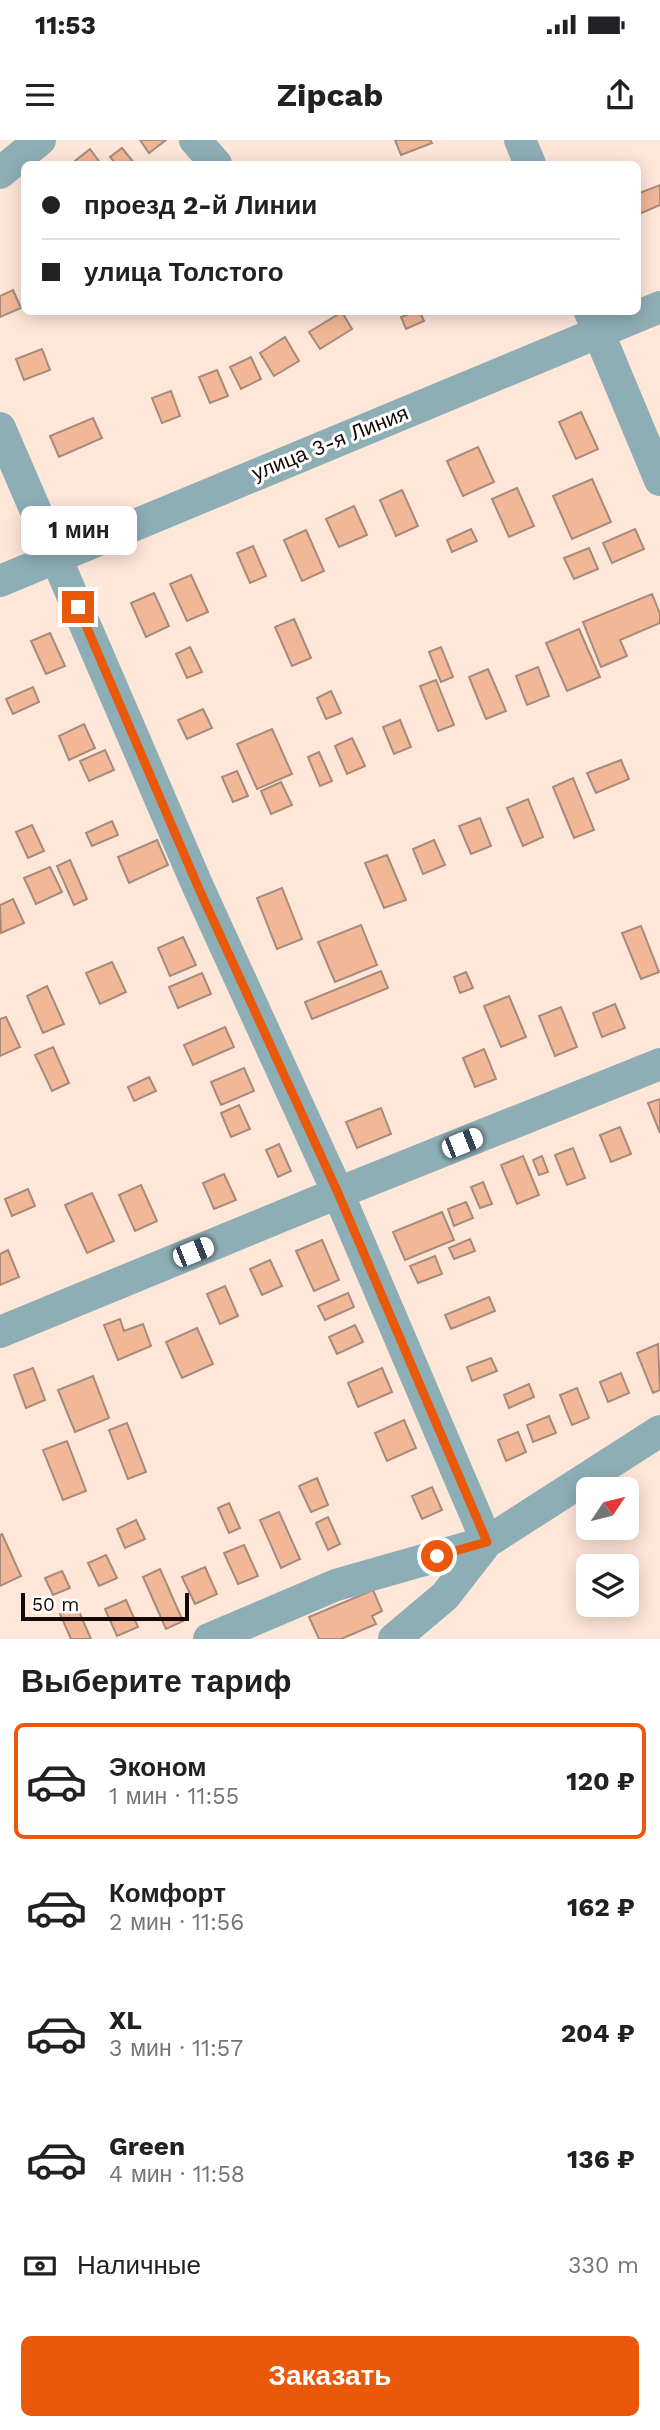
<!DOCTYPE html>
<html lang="ru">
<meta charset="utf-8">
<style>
:root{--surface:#fff;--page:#f6f6f6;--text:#202124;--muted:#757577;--line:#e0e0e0;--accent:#ea580c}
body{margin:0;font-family:"Work Sans",sans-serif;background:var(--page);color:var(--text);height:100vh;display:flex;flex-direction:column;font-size:26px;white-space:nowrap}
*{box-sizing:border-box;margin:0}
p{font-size:23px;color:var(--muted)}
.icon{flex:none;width:38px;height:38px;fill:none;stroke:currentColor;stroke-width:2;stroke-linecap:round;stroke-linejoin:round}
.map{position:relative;height:1499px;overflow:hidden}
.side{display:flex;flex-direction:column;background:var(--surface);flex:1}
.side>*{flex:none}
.banner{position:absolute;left:21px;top:21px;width:620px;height:154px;border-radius:10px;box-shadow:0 4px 18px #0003;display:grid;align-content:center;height:154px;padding:0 21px;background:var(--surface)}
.needle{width:46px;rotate:55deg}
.tools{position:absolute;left:576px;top:1337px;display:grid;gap:14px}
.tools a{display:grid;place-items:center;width:63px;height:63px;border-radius:10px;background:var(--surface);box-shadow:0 4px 18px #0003;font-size:35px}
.scale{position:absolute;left:21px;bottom:18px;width:168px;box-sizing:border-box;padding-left:7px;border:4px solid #130905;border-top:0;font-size:19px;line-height:24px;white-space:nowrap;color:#130905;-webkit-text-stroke:5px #fff;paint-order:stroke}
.end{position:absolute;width:32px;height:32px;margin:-16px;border:9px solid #ea580c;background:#fff;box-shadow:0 0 0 4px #fff}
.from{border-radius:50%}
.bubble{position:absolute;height:49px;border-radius:10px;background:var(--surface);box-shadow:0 4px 18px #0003;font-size:23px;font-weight:700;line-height:49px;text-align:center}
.car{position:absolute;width:21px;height:42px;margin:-21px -10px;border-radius:9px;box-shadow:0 0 5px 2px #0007;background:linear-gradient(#fff 24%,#345 0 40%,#fff 0 76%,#345 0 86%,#fff 0)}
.banner b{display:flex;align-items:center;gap:24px;height:66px;font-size:26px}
.banner b+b{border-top:2px solid var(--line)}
.banner i{width:18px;height:18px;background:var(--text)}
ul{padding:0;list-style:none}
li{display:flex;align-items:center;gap:21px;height:116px;margin:0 14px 10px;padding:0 7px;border:4px solid transparent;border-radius:10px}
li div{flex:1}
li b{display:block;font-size:26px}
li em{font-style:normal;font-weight:700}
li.selected{border-color:var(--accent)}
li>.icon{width:63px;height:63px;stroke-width:1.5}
h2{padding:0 21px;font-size:32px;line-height:84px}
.pay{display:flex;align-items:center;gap:18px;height:77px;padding:0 21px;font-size:26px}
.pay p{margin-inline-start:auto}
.cta{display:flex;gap:14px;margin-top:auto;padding:14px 21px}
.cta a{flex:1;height:80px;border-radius:10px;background:var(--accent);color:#fff;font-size:28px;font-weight:700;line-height:80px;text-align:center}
.status{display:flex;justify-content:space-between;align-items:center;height:49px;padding:0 35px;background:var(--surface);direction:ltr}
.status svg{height:19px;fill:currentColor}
header{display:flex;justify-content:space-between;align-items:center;height:91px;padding:0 21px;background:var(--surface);font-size:32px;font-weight:700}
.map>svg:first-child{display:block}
.building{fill:#f2b797;stroke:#a68b7c;stroke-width:2}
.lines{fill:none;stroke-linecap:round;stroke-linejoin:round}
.minor{stroke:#8eaeb6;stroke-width:32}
.route{stroke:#ea580c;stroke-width:9}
.labels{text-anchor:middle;stroke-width:6;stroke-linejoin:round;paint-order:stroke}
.street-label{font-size:21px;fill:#130905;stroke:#fff}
</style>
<div class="status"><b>11:53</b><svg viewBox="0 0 49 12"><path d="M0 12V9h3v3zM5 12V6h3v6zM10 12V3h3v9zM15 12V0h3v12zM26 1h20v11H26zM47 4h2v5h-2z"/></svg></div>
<header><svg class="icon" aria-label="menu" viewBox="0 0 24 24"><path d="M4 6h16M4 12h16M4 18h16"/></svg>Zipcab<svg class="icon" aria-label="share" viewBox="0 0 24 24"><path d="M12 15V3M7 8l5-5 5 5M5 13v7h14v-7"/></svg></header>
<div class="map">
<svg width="660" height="1499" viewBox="0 0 660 1499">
<rect width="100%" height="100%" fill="#fee6d9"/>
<path class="building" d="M140 0H166L149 13Z
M395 0H430L432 3 401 15Z
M122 8 135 24H116L110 17Z
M90 9 101 24H77L75 21Z
M660 45V65L637 75V54Z
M13 150 21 168 0 177V156Z
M342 172 352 189 320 209 309 192Z
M414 172H420L424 181 406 189 401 177Z
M285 197 299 221 274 236 260 213Z
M42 209 50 230 24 240 16 219Z
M251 217 261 239 241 249 230 227Z
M217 230 228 256 210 263 199 237Z
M171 251 180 276 162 283 152 258Z
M581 272 598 309 576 319 559 282Z
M93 278 102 298 59 317 50 296Z
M478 307 494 342 463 356 447 321Z
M592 339 611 382 572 399 553 356Z
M517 348 534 386 509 397 492 359Z
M402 350 418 386 396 396 380 360Z
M354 366 367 395 339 407 326 379Z
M471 389 477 401 452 412 447 400Z
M635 389 644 409 612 423 603 403Z
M306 390 324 431 302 441 284 400Z
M253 406 266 436 250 443 237 413Z
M589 408 598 429 574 439 564 418Z
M191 435 208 472 187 481 170 444Z
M154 453 169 486 146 497 131 463Z
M652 454 660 474V483L620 500 627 516 601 527 583 482Z
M294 479 311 518 292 526 275 487Z
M579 489 600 537 567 551 546 503Z
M50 493 65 526 46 534 31 501Z
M190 507 202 532 187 538 176 514Z
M441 507 453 537 441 542 429 512Z
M538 527 549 556 527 565 516 536Z
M488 529 506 571 486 579 469 537Z
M436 540 454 585 438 591 420 546Z
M33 547 39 562 13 574 6 559Z
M331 551 341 573 326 579 317 558Z
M203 569 212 588 187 599 178 580Z
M400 580 411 607 394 614 383 587Z
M84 584 95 608 69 620 59 596Z
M272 589 292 634 257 649 237 604Z
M352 598 365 626 347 634 335 606Z
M105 610 114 630 89 641 80 621Z
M319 612 332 641 320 646 308 617Z
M621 620 629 639 596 653 587 633Z
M237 631 248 656 233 662 222 637Z
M573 638 594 690 574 698 553 647Z
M281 642 292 665 271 674 261 651Z
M528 659 543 697 523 706 507 668Z
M480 678 491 706 471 714 459 686Z
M112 681 118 695 92 706 86 693Z
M32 685 44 711 28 718 16 692Z
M157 700 168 725 129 743 118 717Z
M434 700 445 725 423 734 413 709Z
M387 715 406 760 384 768 365 723Z
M70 720 87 759 74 765 57 726Z
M50 727 62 752 36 764 24 738Z
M282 748 302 799 277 809 257 758Z
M13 759 24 783 1 793 0 765Z
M361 785 377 825 335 842 318 802Z
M641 786 659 832 641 839 622 793Z
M183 797 196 825 170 836 158 808Z
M112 822 126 852 100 864 86 833Z
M381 831 388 848 312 879 305 862Z
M466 832 473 848 460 853 454 837Z
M202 833 211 854 178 868 169 847Z
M47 846 64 884 43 893 27 856Z
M509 856 526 897 501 907 484 866Z
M615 864 625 888 602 897 593 873Z
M561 867 577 907 555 916 539 876Z
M6 877 20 907 0 916V879Z
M225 887 234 907 193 925 184 905Z
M53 907 69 943 52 951 35 915Z
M484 909 496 939 475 947 463 918Z
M244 928 254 951 221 965 211 942Z
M149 937 156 951 134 961 128 947Z
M660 959V993L648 963Z
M239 965 250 989 231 997 221 973Z
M381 968 391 994 357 1008 346 982Z
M620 987 631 1014 611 1022 600 995Z
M279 1004 291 1031 278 1037 266 1010Z
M573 1008 585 1038 567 1045 555 1015Z
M523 1016 539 1055 517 1064 501 1025Z
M542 1016 548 1032 539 1035 533 1020Z
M224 1034 236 1060 214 1069 203 1043Z
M483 1042 492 1064 480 1068 471 1047Z
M141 1045 157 1081 135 1091 119 1055Z
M28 1049 35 1066 12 1076 5 1059Z
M92 1053 114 1101 87 1113 65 1065Z
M466 1062 473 1078 454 1086 448 1069Z
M442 1072 454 1100 405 1120 393 1092Z
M470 1099 475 1111 454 1119 449 1108Z
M322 1100 339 1140 314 1151 296 1111Z
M8 1110 19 1137 0 1145V1114Z
M435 1116 442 1134 418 1143 410 1126Z
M270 1120 282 1146 262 1155 250 1129Z
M225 1146 238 1176 220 1184 207 1154Z
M348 1153 354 1167 325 1180 318 1166Z
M489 1157 495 1171 451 1189 445 1175Z
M120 1179 124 1191 143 1184 151 1206 118 1220 104 1185Z
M355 1185 363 1202 337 1214 329 1197Z
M197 1188 213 1224 182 1238 166 1202Z
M658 1204 660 1250 653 1253 637 1213Z
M491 1218 497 1231 472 1241 467 1227Z
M33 1228 45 1260 26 1268 14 1235Z
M382 1228 392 1252 358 1267 348 1243Z
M621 1233 629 1253 608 1262 600 1242Z
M93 1236 109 1278 75 1292 58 1250Z
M529 1244 534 1257 509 1268 504 1255Z
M577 1248 589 1278 572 1285 560 1255Z
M549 1276 556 1293 533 1302 527 1285Z
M404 1280 416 1308 387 1321 375 1293Z
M127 1283 146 1332 128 1339 109 1290Z
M518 1292 526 1312 506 1321 498 1300Z
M67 1301 86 1351 63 1360 43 1310Z
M317 1338 328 1365 311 1372 299 1346Z
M432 1347 442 1370 422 1379 412 1356Z
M229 1363 240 1388 229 1393 218 1368Z
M279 1372 300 1419 281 1428 260 1380Z
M328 1377 340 1404 328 1410 316 1383Z
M136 1380 145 1399 125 1408 117 1389Z
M2 1394 21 1436 0 1446V1395Z
M244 1405 258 1436 238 1444 224 1413Z
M106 1415 117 1438 99 1446 88 1423Z
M205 1427 217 1454 195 1464 182 1437Z
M160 1429 183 1481 166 1489 143 1437Z
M62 1431 70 1448 53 1455 45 1438Z
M373 1450 382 1471 372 1476 376 1484 341 1499H319L309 1477Z
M126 1460 138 1487 117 1496 105 1469Z
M77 1467 91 1499H71L60 1474Z"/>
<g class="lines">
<path class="minor" d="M195 0 216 24
M520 0 530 24
M0 33 40 0
M590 172 660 340
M0 288 199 749 338 1053 487 1402
M0 441 660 167
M0 1192 338 1053 660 924
M209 1499 336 1445 487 1402 660 1291
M394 1499 445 1456 487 1402"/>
</g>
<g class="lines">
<path class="route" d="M78 467 199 749 338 1053 487 1402 437 1416"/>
</g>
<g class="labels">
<g class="street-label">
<text transform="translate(330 303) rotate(-22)" y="7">улица 3-я Линия</text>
</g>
</g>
</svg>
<div class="tools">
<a><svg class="needle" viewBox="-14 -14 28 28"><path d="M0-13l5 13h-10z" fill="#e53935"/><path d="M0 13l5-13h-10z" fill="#757577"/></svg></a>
<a><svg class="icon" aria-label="layers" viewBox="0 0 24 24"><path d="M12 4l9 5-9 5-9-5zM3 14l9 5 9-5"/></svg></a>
</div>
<div class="scale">50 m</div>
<i class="end from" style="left:437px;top:1416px"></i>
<i class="end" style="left:78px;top:467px"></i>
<div class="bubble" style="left:21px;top:366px;width:116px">1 мин</div>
<i class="car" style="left:462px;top:1003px;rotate:68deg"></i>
<i class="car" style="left:193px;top:1112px;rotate:68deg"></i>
<div class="banner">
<b><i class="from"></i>проезд 2-й Линии</b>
<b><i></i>улица Толстого</b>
</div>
</div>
<section class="side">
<h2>Выберите тариф</h2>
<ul>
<li class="selected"><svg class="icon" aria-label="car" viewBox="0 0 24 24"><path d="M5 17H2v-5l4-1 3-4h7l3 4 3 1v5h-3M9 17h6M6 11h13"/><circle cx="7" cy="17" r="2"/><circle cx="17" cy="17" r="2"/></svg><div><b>Эконом</b><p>1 мин · 11:55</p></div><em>120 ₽</em></li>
<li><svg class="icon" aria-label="car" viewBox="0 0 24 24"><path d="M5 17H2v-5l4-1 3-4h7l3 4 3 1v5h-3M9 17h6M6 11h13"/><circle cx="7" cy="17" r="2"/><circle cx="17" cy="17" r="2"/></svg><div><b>Комфорт</b><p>2 мин · 11:56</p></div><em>162 ₽</em></li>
<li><svg class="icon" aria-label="car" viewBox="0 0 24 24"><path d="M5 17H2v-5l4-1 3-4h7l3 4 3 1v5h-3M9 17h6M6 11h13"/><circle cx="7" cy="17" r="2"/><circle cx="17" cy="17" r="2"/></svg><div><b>XL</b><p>3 мин · 11:57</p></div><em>204 ₽</em></li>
<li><svg class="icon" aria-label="car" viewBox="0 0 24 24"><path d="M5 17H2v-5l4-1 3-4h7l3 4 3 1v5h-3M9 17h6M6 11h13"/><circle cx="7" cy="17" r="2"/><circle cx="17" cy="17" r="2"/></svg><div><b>Green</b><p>4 мин · 11:58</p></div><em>136 ₽</em></li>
</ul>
<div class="pay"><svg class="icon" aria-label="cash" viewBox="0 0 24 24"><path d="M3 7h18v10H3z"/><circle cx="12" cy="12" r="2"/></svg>Наличные<p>330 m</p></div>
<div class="cta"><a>Заказать</a></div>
</section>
